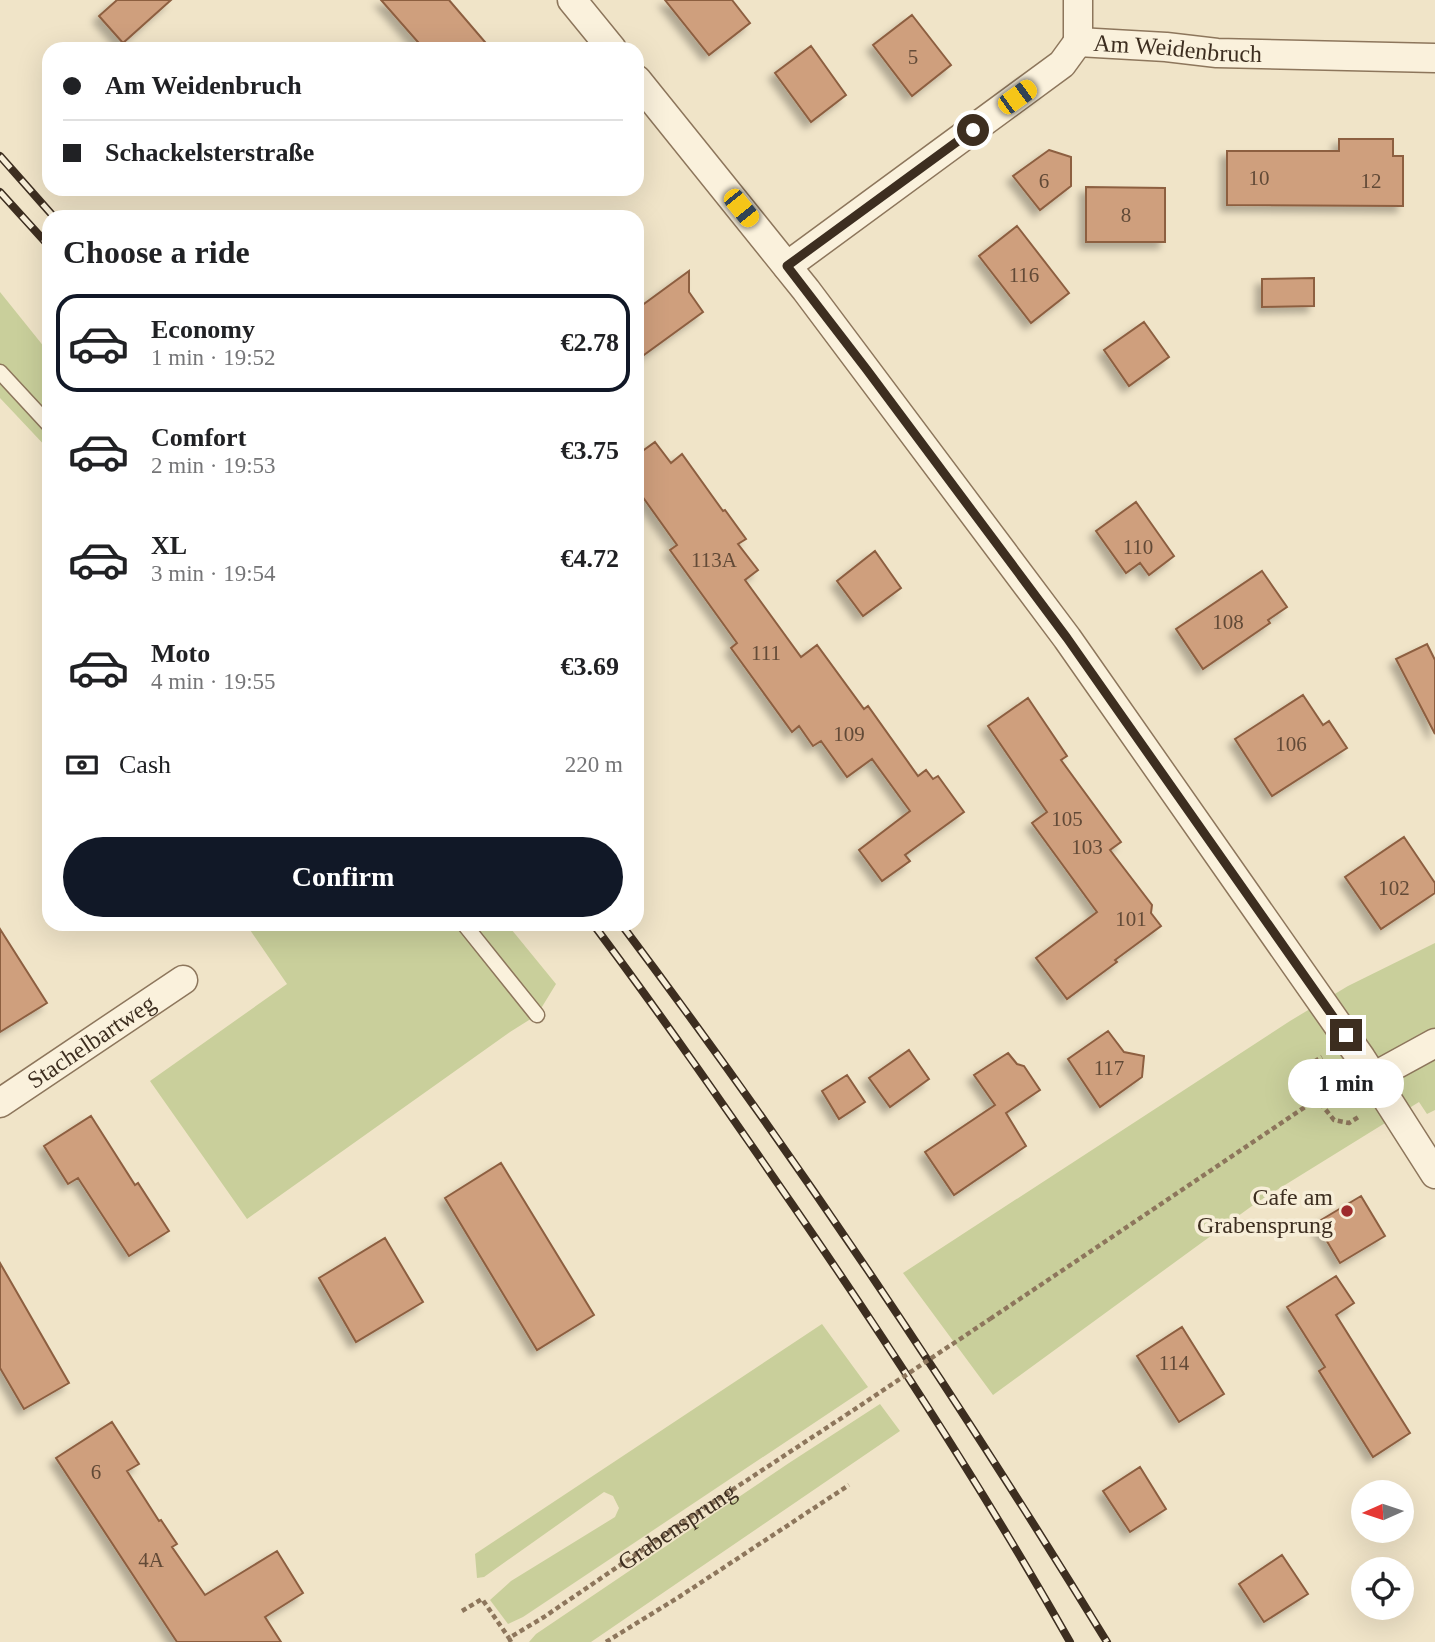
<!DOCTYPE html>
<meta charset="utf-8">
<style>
:root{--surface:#fff;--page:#f2f2f2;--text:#202124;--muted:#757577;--line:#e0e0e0;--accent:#111827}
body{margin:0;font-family:"Times New Roman",serif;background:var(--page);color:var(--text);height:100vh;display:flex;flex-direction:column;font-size:26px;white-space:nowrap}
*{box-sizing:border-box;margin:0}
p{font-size:23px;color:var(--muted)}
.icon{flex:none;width:38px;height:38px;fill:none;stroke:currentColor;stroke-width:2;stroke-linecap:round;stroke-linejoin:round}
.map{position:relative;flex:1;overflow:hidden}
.panel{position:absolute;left:42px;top:210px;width:602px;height:721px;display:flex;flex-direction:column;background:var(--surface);border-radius:21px;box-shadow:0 7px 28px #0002}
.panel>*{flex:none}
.top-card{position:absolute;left:42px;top:42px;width:602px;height:154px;border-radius:21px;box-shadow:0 7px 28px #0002;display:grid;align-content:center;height:154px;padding:0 21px;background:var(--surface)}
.needle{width:46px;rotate:267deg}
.fabs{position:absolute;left:1351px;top:1480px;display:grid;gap:14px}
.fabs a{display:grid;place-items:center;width:63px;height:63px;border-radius:50%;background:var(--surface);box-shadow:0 7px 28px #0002;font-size:35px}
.end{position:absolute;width:32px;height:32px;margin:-16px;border:9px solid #3d2e20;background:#fff;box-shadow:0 0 0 4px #fff}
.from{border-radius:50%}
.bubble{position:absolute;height:49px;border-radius:24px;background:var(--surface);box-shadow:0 7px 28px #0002;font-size:23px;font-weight:800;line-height:49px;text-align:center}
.car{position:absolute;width:21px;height:42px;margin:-21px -10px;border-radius:9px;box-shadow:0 0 5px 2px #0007;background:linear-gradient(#f5c518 24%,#345 0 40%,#f5c518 0 76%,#345 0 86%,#f5c518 0)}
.top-card b{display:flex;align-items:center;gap:24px;height:66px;font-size:26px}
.top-card b+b{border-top:2px solid var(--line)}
.top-card i{width:18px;height:18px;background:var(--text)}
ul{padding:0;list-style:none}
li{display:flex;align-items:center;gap:21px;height:98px;margin:0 14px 10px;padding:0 7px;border:4px solid transparent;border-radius:21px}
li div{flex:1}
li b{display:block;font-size:26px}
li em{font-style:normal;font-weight:800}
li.current{border-color:var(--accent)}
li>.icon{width:63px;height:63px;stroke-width:1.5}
h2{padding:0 21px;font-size:32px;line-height:84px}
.pay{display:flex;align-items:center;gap:18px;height:77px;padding:0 21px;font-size:26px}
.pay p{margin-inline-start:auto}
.cta{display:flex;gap:14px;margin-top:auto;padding:14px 21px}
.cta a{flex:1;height:80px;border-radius:42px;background:var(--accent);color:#fff;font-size:28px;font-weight:800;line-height:80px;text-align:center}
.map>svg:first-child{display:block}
.green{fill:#c9cf9b}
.building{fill:#cf9f7d;stroke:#8d5f41;stroke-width:2;filter:url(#shadow)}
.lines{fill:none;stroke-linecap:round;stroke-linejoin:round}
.lane-casing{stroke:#8d765c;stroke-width:17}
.street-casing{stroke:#8d765c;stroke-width:31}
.path{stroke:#8d765c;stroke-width:4.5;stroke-dasharray:5 3.5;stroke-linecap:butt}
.lane{stroke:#faf1dc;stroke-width:14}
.street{stroke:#faf1dc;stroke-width:28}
.rail-casing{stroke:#3d2e20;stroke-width:8}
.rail{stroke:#f7eed8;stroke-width:5;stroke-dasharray:16;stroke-linecap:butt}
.path-bridge{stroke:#8d765c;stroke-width:4.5;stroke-dasharray:5 3.5;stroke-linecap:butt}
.route{stroke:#3d2e20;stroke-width:9}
.poi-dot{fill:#9e2a2b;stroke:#f7eed8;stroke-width:2.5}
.labels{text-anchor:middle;stroke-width:7;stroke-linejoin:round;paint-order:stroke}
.number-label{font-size:21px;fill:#624a37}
.street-label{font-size:24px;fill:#3d2e20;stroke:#f7eed8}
.poi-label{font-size:24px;fill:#3d2e20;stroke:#f7eed8;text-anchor:end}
</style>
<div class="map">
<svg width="1435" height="1642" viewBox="0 0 1435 1642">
<defs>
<filter id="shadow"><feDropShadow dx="-6" dy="6" stdDeviation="3.5" flood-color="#0004"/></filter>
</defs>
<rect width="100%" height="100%" fill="#f0e4c8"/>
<path class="green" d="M0 292 49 353V450L0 398Z
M246 924H507L556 984 537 1015 510 1032 247 1219 150 1081 287 984Z
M1435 943V1110L1427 1114 1419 1102 1256 1203 993 1395 903 1273 1290 1021 1348 986Z
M822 1324 868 1387 523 1617 508 1624 490 1600 511 1581 615 1517 619 1508 613 1496 604 1492 484 1577 477 1578 475 1554Z
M880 1404 900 1431 591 1642H529L536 1634 789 1463Z"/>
<path class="building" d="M117 0H171L123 43 99 16Z
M381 0H449L491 49H424Z
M665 0H732L750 23 709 55Z
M912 15 951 65 912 96 873 45Z
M811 46 846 95 811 122 775 73Z
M1339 139H1393V156H1403V206L1227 205V151H1339Z
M1049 150 1071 157V186L1040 210 1013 176Z
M1086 187 1165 188V242H1086Z
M1017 226 1069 293 1031 323 979 256Z
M689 271V292L703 312 637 360V309Z
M1314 278V306L1262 307V279Z
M1144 322 1169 357 1129 386 1104 350Z
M655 442 671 463 682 454 723 511 725 510 746 539 738 544 758 570 745 580 801 657 817 645 864 709 868 706 918 776 926 770 933 779 938 776 964 812 905 855 910 861 882 881 859 850 910 811 872 759 847 777 821 741 813 746 799 726 792 732 731 648 737 643 670 550 677 545 637 489V455Z
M1136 502 1174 556 1149 575 1140 563 1126 573 1096 531Z
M875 551 901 588 863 616 837 581Z
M1262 571 1287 607 1268 620 1270 623 1203 669 1176 629Z
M1427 644 1435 660V734L1396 659Z
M1303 695 1323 725 1329 721 1347 748 1272 796 1235 739Z
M1028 698 1067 756 1061 760 1121 842 1110 850 1152 905 1151 913 1161 926 1115 960 1117 962 1067 999 1036 958 1097 912 1032 823 1047 812 988 726Z
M1404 837 1435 883V893L1381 929 1345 877Z
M0 929 47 1003 0 1032Z
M1108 1031 1124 1052 1144 1056 1142 1077 1100 1107 1068 1059Z
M909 1050 929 1079 890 1107 869 1078Z
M1008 1053 1017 1064 1024 1066 1040 1090 1006 1113 1026 1146 954 1195 925 1152 995 1105 974 1075Z
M847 1075 865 1102 839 1119 822 1091Z
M91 1116 135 1185 138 1183 169 1231 129 1256 78 1178 68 1184 44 1146Z
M501 1163 594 1315 537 1350 445 1198Z
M1361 1196 1385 1236 1340 1263 1316 1223Z
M385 1238 423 1302 356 1342 319 1278Z
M0 1263 69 1383 24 1409 0 1368Z
M1336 1276 1354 1303 1336 1315 1410 1433 1373 1457 1319 1371 1325 1367 1287 1307Z
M1182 1327 1224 1394 1179 1422 1137 1356Z
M112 1422 139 1464 127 1471 159 1521 161 1520 177 1544 172 1547 205 1595 277 1551 303 1593 265 1617 281 1642H177L56 1458Z
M1140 1467 1166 1509 1130 1532 1103 1491Z
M1282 1555 1308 1594 1264 1622 1239 1584Z"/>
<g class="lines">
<g class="lane-casing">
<path id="lane" d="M0 372 49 425
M464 924 537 1015"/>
</g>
<g class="street-casing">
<g id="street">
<path d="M572 0 612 49"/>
<path d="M1078 0V42"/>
<path id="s2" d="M1078 42 1166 47 1217 53 1435 58"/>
<path d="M637 80 806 290 1067 638 1361 1058 1435 1174"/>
<path d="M787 266 1062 64 1078 42"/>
<path d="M1373 1077 1435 1043"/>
<path id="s3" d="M0 1103 183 980"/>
</g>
</g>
<g class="path">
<path d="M1317 1099 1306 1075 1312 1063 1322 1057"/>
<path d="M990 1319 1317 1099 1334 1120 1349 1123 1360 1116"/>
<path d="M462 1611 482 1599 509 1638"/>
<path id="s1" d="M511 1642 509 1638 544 1617 682 1523 846 1415"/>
<path d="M606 1642 679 1597 849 1485"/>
</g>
<use href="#lane" class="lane"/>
<use href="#street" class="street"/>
<g class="rail-casing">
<path id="rail" d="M0 156 54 217
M0 192 49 246
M593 924C662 1016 727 1110 792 1204 890 1346 985 1492 1070 1642
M621 924C795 1155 956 1396 1107 1642"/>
</g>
<use href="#rail" class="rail"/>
<path class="path-bridge" d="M846 1415 990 1319"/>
</g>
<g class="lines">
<path class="route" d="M973 130 787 266 867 370 1067 638 1346 1035"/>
</g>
<circle class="poi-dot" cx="1347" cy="1211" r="7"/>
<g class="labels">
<g class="number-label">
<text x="913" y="64">5</text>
<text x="1259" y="185">10</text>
<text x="1044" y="188">6</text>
<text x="1371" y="188">12</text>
<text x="1126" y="222">8</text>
<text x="1024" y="282">116</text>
<text x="1138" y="554">110</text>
<text x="714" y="567">113A</text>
<text x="1228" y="629">108</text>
<text x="766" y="660">111</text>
<text x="849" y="741">109</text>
<text x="1291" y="751">106</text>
<text x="1067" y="826">105</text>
<text x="1087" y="854">103</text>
<text x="1394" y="895">102</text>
<text x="1131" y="926">101</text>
<text x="1109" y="1075">117</text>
<text x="1174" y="1370">114</text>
<text x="96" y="1479">6</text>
<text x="151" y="1567">4A</text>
</g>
<g class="street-label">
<text dy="8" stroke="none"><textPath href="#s2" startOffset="100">Am Weidenbruch</textPath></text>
<text dy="8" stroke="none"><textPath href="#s3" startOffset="110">Stachelbartweg</textPath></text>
<text dy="8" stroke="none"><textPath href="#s1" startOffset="206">Grabensprung</textPath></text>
</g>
<g class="poi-label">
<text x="1333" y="1205">Cafe am<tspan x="1333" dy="28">Grabensprung</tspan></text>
</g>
</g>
</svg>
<div class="fabs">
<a><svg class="needle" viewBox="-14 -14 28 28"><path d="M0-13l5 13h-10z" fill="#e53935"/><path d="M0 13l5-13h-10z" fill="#757577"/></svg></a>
<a><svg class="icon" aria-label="locate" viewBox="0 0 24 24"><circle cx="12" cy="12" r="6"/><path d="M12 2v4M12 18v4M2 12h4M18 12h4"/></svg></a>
</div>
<i class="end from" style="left:973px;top:130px"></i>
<i class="end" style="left:1346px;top:1035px"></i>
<div class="bubble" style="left:1288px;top:1059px;width:116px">1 min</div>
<i class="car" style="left:1017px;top:97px;rotate:54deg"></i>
<i class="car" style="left:741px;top:208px;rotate:141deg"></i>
<div class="top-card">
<b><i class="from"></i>Am Weidenbruch</b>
<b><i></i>Schackelsterstraße</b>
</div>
<section class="panel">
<h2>Choose a ride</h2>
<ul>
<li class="current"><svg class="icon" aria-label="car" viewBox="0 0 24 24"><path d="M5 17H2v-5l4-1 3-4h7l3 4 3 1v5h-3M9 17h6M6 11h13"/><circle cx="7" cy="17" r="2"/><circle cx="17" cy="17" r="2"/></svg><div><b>Economy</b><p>1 min · 19:52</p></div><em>€2.78</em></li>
<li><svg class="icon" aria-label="car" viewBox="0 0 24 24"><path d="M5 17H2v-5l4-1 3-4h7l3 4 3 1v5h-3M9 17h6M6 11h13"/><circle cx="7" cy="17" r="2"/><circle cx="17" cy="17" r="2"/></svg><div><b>Comfort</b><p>2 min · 19:53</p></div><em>€3.75</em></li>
<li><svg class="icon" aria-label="car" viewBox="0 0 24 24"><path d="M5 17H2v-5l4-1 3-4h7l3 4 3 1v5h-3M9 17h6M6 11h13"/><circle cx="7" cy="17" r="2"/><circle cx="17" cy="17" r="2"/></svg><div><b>XL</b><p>3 min · 19:54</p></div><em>€4.72</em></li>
<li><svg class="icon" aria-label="car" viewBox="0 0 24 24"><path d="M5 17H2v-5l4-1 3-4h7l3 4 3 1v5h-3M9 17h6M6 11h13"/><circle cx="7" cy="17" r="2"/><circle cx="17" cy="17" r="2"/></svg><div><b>Moto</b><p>4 min · 19:55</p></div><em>€3.69</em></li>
</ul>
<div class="pay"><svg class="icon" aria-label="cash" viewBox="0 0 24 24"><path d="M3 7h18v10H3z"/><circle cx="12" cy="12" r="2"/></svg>Cash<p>220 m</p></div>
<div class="cta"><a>Confirm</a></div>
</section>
</div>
